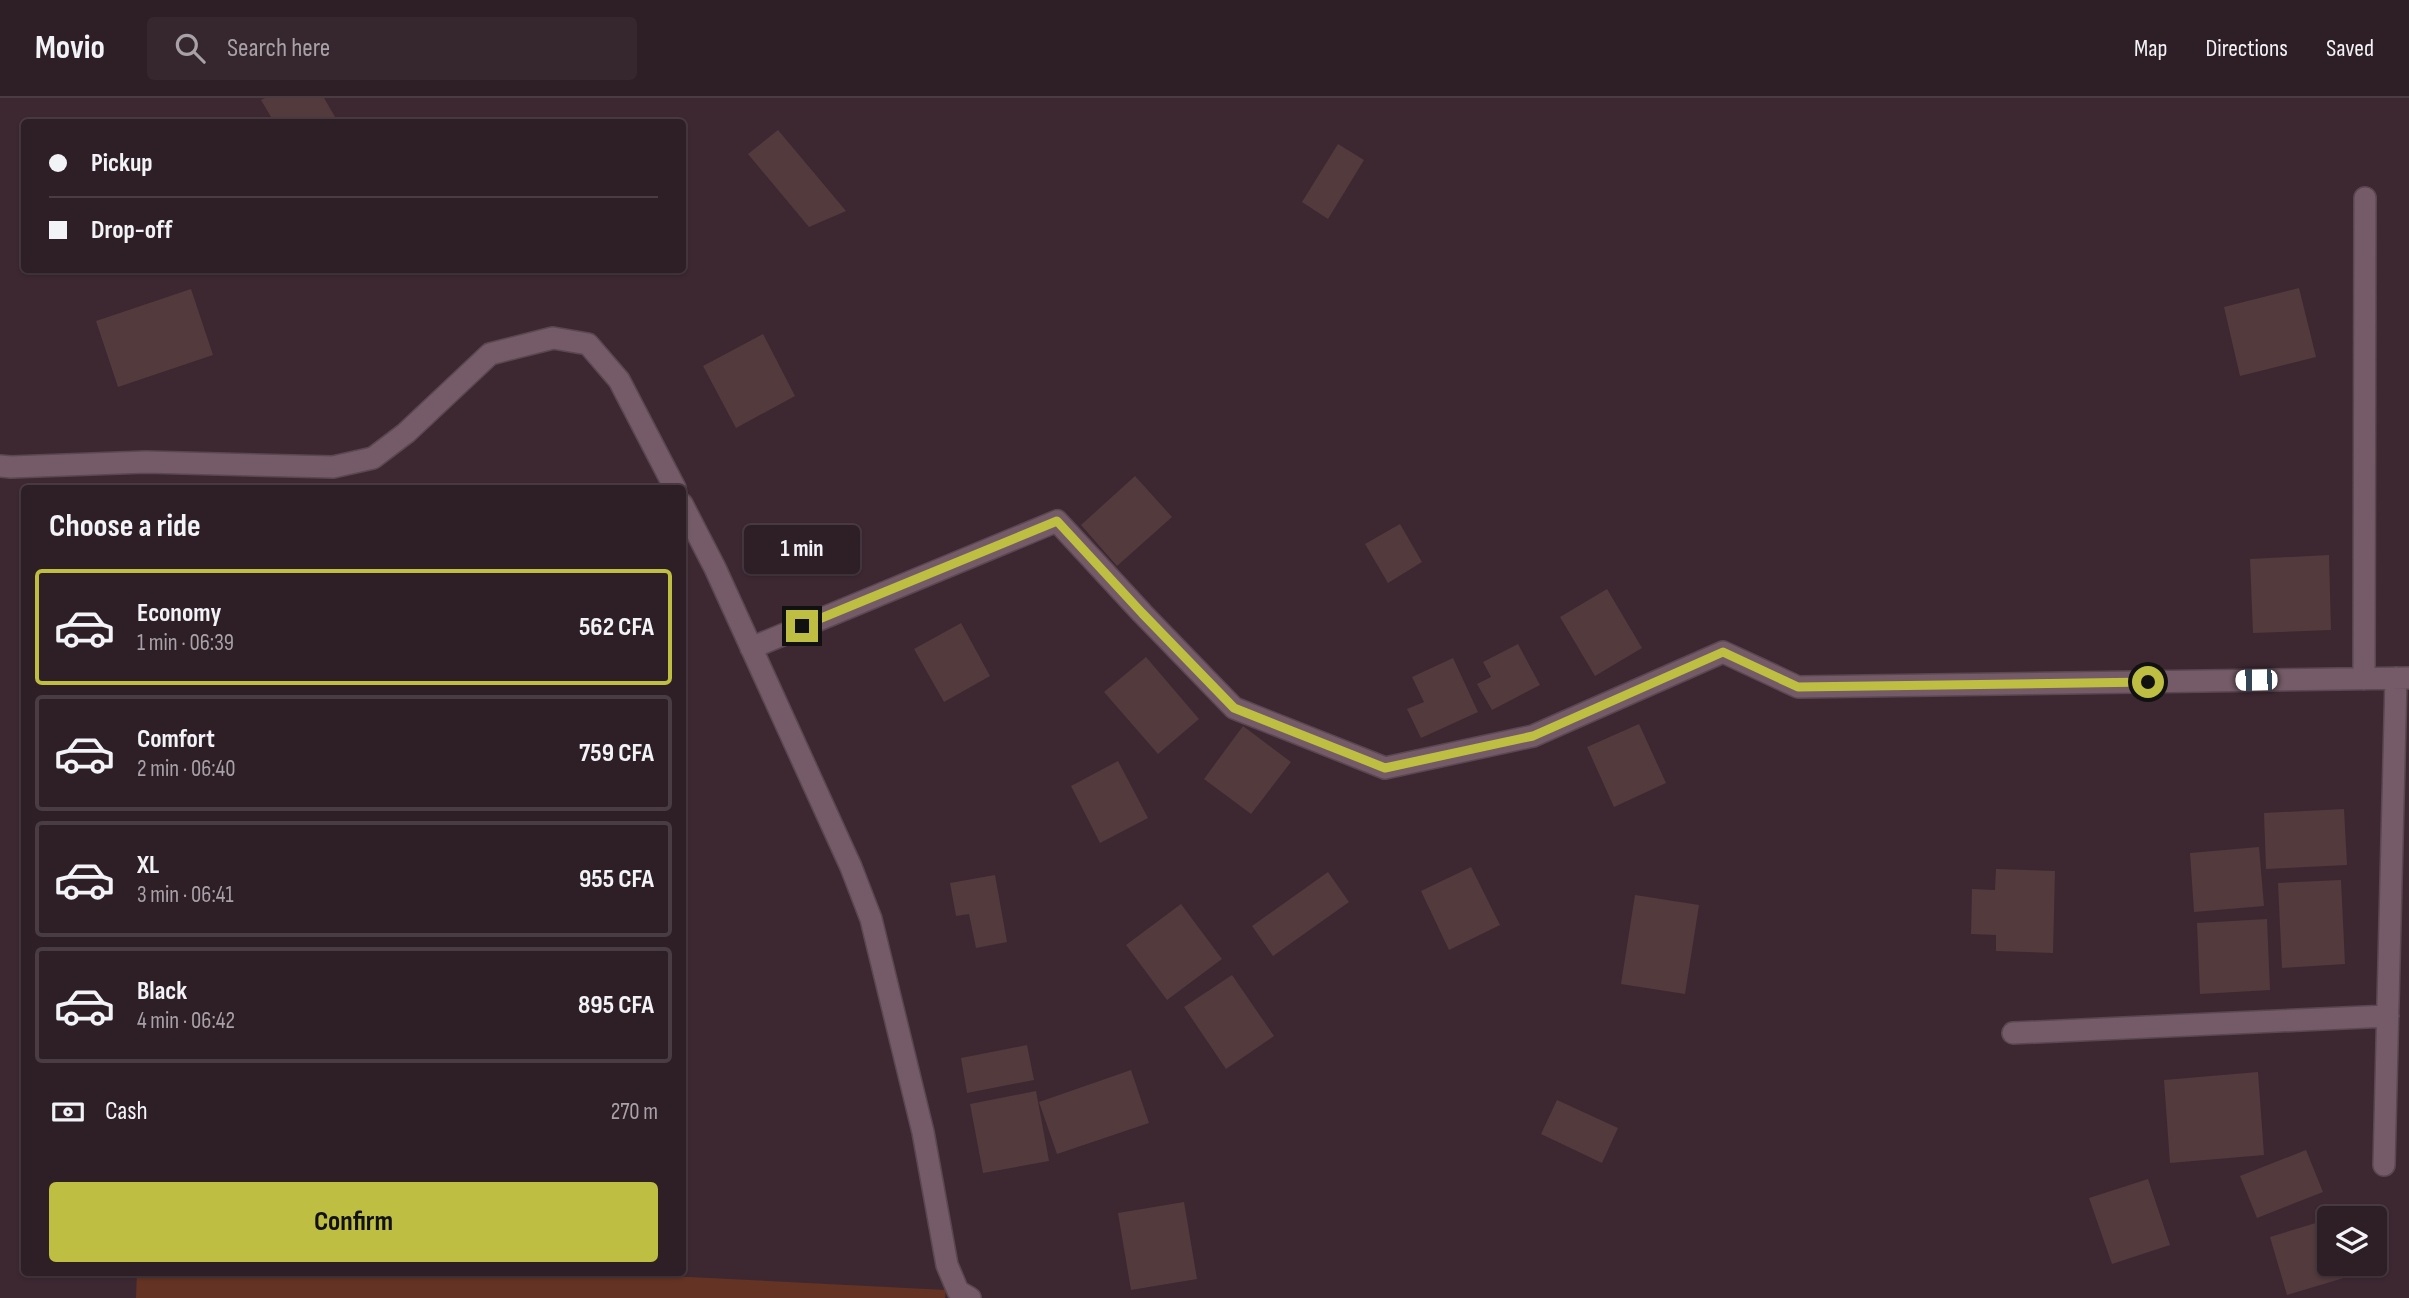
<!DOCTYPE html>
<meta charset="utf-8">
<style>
:root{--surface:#2e1e26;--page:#36272e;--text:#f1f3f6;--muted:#a7a2a7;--line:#493c43;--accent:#bebf42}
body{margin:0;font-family:"Sofia Sans Condensed",sans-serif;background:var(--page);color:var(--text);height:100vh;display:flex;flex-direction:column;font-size:26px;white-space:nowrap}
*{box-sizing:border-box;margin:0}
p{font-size:23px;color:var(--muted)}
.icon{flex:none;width:38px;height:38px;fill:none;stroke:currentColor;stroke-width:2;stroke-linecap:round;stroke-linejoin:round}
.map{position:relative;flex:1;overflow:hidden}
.details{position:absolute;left:21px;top:387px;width:665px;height:791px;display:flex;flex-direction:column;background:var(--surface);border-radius:7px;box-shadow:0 2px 5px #0004,0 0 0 2px var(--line)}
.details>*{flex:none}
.hud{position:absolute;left:21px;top:21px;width:665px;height:154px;border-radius:7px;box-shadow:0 2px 5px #0004,0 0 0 2px var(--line);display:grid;align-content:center;height:154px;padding:0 28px;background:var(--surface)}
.tools{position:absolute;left:2317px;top:1108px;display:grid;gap:14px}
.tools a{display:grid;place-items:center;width:70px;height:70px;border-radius:7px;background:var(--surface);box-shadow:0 2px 5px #0004,0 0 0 2px var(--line);font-size:35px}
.end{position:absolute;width:32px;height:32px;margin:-16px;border:9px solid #bebf42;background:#111;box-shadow:0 0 0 4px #111}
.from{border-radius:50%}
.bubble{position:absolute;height:49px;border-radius:7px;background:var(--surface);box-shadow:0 2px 5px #0004,0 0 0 2px var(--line);font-size:23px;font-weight:700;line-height:49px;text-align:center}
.car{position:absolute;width:21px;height:42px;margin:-21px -10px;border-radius:9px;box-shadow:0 0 5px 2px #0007;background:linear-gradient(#fff 24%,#345 0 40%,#fff 0 76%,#345 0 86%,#fff 0)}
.hud b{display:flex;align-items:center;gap:24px;height:66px;font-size:26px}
.hud b+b{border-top:2px solid var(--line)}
.hud i{width:18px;height:18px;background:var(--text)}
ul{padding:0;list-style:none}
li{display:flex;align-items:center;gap:21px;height:116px;margin:0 14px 10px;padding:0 14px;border:4px solid var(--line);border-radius:7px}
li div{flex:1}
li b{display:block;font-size:26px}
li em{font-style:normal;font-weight:700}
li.current{border-color:var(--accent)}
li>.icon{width:63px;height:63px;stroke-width:1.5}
h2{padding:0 28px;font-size:32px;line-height:84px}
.pay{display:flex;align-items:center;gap:18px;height:77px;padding:0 28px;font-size:26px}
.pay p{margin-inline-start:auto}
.action{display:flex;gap:14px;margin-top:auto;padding:14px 28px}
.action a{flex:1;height:80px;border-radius:7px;background:var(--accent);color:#111;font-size:28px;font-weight:700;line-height:80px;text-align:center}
header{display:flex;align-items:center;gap:42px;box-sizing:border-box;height:98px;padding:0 35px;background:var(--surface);border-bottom:2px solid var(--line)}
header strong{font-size:33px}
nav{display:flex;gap:38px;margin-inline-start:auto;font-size:24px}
.search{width:490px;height:63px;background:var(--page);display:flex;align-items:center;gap:18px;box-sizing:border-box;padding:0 24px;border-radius:7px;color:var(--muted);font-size:26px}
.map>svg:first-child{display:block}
.green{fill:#653324}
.building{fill:#533a3c}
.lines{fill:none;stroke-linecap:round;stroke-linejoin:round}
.minor-casing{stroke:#5a4750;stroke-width:24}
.minor{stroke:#745b67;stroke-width:21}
.route{stroke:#bebf42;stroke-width:9}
</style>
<header>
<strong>Movio</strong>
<div class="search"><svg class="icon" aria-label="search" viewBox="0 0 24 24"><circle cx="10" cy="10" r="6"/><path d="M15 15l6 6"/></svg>Search here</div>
<nav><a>Map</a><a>Directions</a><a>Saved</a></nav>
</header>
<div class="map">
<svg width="2409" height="1200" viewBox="0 0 2409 1200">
<rect width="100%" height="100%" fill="#3d2832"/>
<path class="green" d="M137 1174H588L946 1192 945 1200H136Z"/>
<path class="building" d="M265 0H324L338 24H274L261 2Z
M778 32 846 113 809 129 748 56Z
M1338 46 1364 62 1328 121 1302 104Z
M2299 190 2316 259 2240 278 2224 209Z
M191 191 213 257 118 289 96 223Z
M763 236 795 298 736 330 703 268Z
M1135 378 1172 419 1117 468 1081 427Z
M1400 426 1422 464 1388 485 1365 446Z
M2329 457 2331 532 2253 535 2250 461Z
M1607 491 1642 550 1595 578 1560 519Z
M961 525 990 578 944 604 914 551Z
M1518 546 1540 587 1492 612 1477 586 1491 579 1483 564Z
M1146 559 1199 621 1158 656 1104 594Z
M1453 560 1478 614 1421 640 1407 611 1424 604 1412 579Z
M1639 626 1666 685 1614 709 1587 649Z
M1243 628 1291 664 1251 716 1204 681Z
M1118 663 1148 720 1100 745 1071 688Z
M2344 711 2347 767 2266 771 2264 715Z
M2259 749 2264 808 2194 814 2190 755Z
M1471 769 1500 827 1449 852 1421 793Z
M1996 771 2055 773 2053 855 1996 853V837L1971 836 1972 791 1995 792Z
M1328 774 1349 804 1273 858 1252 828Z
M995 777 1007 844 976 850 969 816 956 818 950 785Z
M2341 782 2345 866 2282 870 2278 785Z
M1635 797 1699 807 1685 896 1621 886Z
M1181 806 1222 861 1167 902 1126 847Z
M2267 821 2270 892 2200 896 2197 825Z
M1232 877 1274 938 1226 971 1184 909Z
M1027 947 1034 982 967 995 961 960Z
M1131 972 1149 1025 1057 1056 1039 1004Z
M2258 974 2264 1057 2170 1065 2164 982Z
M1036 993 1049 1063 983 1075 970 1006Z
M1557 1002 1618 1030 1602 1065 1541 1036Z
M2306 1052 2323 1094 2257 1120 2240 1078Z
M2148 1081 2170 1147 2112 1166 2089 1100Z
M1184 1104 1197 1181 1131 1192 1118 1115Z
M2329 1121V1166H2365L2367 1173 2287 1197 2270 1139Z"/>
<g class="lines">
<g class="minor-casing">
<path id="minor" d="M0 368 11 369 146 364 333 369 373 360 406 335 490 256 553 240 588 246 619 282 675 390
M682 406 715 470 851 769 871 821 923 1034 947 1167 958 1193 970 1200
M751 550 1057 423 1142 515 1234 610 1385 670 1533 638 1723 554 1798 589 2409 580
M2364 581 2365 100
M2013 935 2388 918
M2384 1067 2396 580"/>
</g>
<use href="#minor" class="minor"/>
</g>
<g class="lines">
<path class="route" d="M802 528 1057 423 1142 515 1234 610 1385 670 1533 638 1723 554 1798 589 2148 584"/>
</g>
</svg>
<div class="tools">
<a><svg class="icon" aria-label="layers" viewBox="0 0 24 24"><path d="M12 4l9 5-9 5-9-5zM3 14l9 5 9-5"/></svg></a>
</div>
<i class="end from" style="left:2148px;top:584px"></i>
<i class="end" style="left:802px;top:528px"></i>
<div class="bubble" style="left:744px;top:427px;width:116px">1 min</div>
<i class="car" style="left:2256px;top:582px;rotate:269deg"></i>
<div class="hud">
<b><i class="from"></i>Pickup</b>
<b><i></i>Drop-off</b>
</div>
<section class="details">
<h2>Choose a ride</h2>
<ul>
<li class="current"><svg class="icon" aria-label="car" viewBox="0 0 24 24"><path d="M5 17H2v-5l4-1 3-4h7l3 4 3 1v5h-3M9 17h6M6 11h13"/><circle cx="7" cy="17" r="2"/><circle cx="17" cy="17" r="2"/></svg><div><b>Economy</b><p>1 min · 06:39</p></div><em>562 CFA</em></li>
<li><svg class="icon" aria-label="car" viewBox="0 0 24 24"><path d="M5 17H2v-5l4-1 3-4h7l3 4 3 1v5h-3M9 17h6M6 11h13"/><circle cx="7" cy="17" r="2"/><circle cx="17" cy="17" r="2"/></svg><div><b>Comfort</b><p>2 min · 06:40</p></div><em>759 CFA</em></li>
<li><svg class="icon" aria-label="car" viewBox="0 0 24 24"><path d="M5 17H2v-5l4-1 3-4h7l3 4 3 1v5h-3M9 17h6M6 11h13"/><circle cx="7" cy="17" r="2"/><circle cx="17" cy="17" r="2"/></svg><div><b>XL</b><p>3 min · 06:41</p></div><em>955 CFA</em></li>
<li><svg class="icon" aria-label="car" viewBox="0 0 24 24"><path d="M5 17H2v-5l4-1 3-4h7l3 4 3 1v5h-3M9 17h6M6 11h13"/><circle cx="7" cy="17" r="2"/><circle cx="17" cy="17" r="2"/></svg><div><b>Black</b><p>4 min · 06:42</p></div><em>895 CFA</em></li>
</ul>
<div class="pay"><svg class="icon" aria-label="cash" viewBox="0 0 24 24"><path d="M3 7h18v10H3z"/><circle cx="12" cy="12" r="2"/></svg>Cash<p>270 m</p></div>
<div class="action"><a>Confirm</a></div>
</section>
</div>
